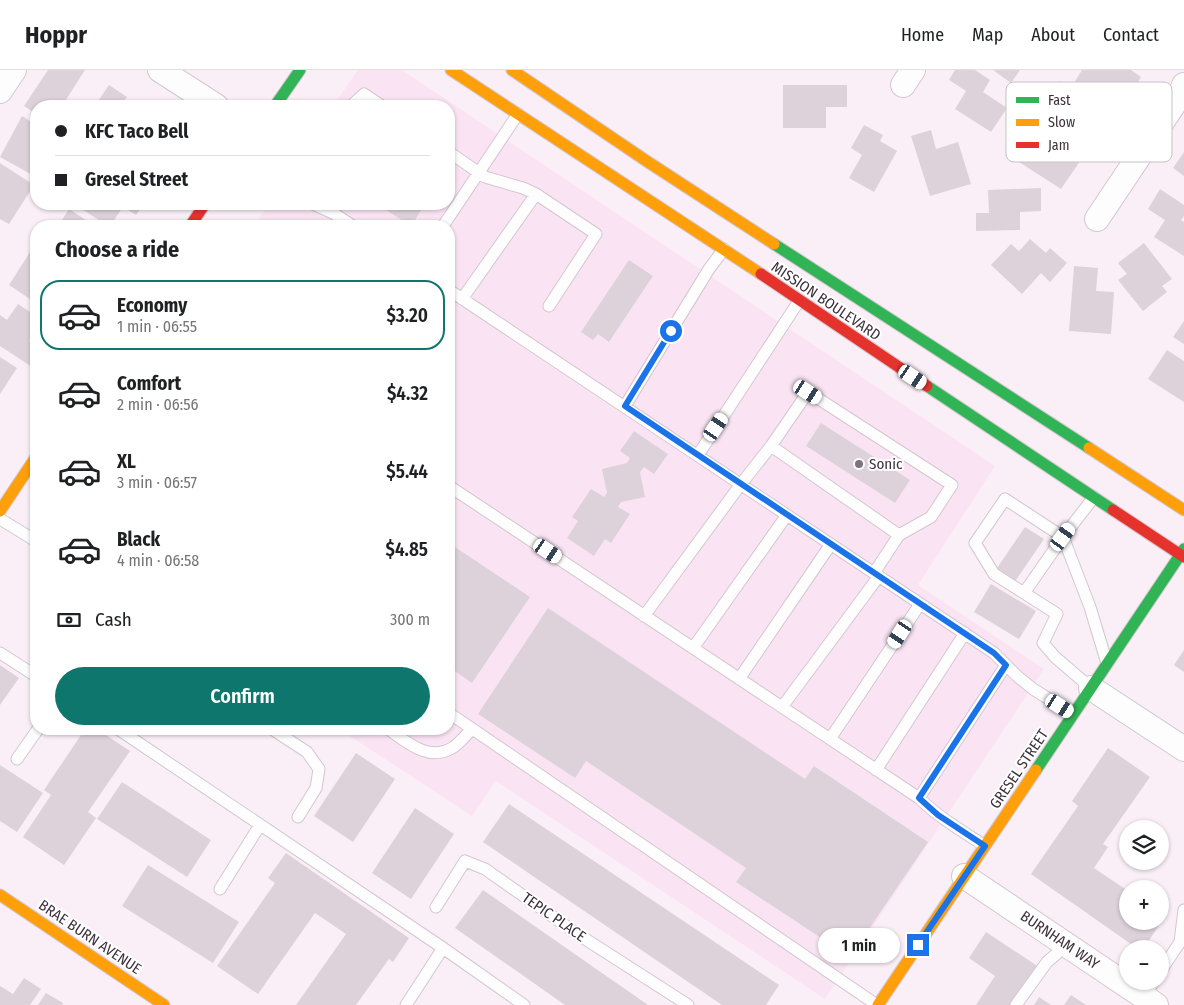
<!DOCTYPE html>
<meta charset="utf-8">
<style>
:root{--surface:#fff;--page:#f6f6f6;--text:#202124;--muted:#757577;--line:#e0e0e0;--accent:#0f766e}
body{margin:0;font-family:"Fira Sans Condensed",sans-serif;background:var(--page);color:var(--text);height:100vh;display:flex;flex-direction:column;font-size:19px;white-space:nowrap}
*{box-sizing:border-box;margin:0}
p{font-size:16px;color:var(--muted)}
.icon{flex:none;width:28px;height:28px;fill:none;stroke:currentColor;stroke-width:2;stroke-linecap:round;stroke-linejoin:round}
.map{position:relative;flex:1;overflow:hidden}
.sheet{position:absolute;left:30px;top:150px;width:425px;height:515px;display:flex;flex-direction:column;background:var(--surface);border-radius:20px;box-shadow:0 1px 4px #0004}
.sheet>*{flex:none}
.banner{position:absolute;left:30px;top:30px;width:425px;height:110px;border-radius:20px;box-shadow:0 1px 4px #0004;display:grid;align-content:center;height:110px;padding:0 25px;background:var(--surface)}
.controls{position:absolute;left:1119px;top:750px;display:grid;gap:10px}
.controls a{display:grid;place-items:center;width:50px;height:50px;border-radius:50%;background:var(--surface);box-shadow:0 1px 4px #0004;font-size:25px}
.end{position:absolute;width:22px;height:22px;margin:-11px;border:6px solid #1a73e8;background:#fff;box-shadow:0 0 0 2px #fff}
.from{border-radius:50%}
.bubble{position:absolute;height:35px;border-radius:18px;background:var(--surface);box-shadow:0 1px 4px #0004;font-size:16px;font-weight:600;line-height:35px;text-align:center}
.car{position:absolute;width:15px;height:30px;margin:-15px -8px;border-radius:6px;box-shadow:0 0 4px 1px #0007;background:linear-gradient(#fff 24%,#345 0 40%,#fff 0 76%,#345 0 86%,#fff 0)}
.banner b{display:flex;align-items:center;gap:18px;height:48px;font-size:19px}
.banner b+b{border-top:1px solid var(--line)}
.banner i{width:12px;height:12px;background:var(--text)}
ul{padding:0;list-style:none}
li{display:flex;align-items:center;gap:15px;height:70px;margin:0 10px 8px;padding:0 15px;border:2px solid transparent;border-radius:20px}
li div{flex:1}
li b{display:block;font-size:19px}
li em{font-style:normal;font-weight:600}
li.active{border-color:var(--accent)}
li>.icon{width:45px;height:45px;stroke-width:1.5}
h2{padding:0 25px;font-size:22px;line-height:60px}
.pay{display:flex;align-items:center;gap:12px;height:55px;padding:0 25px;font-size:19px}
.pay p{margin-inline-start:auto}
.cta{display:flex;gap:10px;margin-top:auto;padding:10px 25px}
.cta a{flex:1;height:58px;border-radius:30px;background:var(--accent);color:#fff;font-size:20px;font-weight:600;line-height:58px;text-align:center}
header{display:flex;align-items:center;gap:30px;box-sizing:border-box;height:70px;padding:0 25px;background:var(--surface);border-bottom:1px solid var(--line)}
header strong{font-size:24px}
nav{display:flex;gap:28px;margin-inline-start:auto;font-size:18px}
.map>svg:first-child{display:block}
.built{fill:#fae4f4}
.building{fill:#ddd2da}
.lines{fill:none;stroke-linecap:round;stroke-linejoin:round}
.lane-casing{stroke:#d2c7cf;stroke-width:13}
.street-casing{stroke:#d2c7cf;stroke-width:26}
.fast-casing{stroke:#d2c7cf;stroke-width:13}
.slow-casing{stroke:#d2c7cf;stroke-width:13}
.jam-casing{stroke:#d2c7cf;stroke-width:13}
.lane{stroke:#fefdfe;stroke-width:11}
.street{stroke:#fefdfe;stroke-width:24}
.fast{stroke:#30b455;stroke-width:11}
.slow{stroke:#ff9f0a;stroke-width:11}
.jam{stroke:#e5322d;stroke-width:11}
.route{stroke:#1a73e8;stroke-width:6}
.poi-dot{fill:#7f747c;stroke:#fff;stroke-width:2}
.labels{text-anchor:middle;stroke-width:4;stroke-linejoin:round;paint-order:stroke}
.street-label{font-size:15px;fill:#3d313a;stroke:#fff}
.poi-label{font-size:15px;fill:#3d313a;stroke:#fff;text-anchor:start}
.key{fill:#fff;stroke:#c5c1c4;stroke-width:1}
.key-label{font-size:14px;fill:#3d313a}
</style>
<header>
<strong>Hoppr</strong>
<nav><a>Home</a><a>Map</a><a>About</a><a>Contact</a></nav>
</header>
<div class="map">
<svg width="1184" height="935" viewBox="0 0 1184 935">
<rect width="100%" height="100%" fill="#faeff7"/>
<path class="built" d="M358 0H402L995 396 918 515 1044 599 825 929 496 711 472 746 339 659H449V156H254L269 134H449V36H333Z"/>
<path class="building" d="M48 0H85L62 36H36V44L24 36Z
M955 0H975L990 10 983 22 1007 38 991 62 955 39 966 21 949 10Z
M993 0H1020L1011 13Z
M1082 0H1131L1141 7 1130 25 1125 21 1113 39 1074 13Z
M1060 11 1114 46 1102 64 1087 55 1076 72 1037 47Z
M109 15 127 27 120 36H99L96 34Z
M783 15H847V37H826V58H783Z
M22 46 36 55V107L0 87Z
M864 55 883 65 880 71 897 81 874 122 849 108 862 85 851 78Z
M931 60 936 79 958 72 971 114 930 126 911 66Z
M1035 67 1058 82 1065 71 1085 84 1061 119 1019 92Z
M1184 82V106L1173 98Z
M0 93 34 115 9 154 0 149Z
M1041 118V141L1020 142V160L976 161V143H989L988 120Z
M1160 119 1184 135V146L1181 150 1184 152V186L1154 167 1165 150 1148 139Z
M74 134H144L136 145 123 137 110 156H108Z
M377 134H425L411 156Z
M69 139 95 156H58Z
M1030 169 1046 183 1050 178 1067 193 1050 212 1041 203 1022 224 991 195 1011 174 1019 181Z
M1144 173 1172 209 1162 216 1167 222 1143 241 1118 210 1127 204 1118 193Z
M32 179 36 182V233L9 215Z
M629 190 653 206 609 272 598 264 593 270 581 262Z
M1074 196 1098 198 1096 221 1114 222 1111 264 1069 261Z
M18 234 36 246V260L29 271 36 276V291L32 297 0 276V245L7 250Z
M1184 251V274L1173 267Z
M1167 280 1184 291V332L1148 309Z
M0 287 17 298 0 324Z
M821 353 910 410 895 433 806 376Z
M634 361 668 384 654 404 644 397 640 402 645 427 621 432 618 437 630 444 611 473 605 469 594 486 567 468 578 451 572 447 591 419 604 427 607 423 602 399 627 393 630 388 620 381Z
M1025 457 1044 469 1014 513 995 501Z
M449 473 530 527 472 613 449 597Z
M991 514 1036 541 1019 569 974 542Z
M548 538 805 709 814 696 928 772 850 887 736 812 746 798 586 691 575 708 478 644Z
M1184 580V602L1174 595Z
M0 595 19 608 0 635Z
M85 659H97L130 681 88 742 96 748 64 795 23 767 51 725 44 720Z
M1108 678 1150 707 1103 774 1108 777 1094 798 1128 821V851H1160V843L1165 847 1143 879H1138L1031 804 1078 736 1072 731Z
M356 683 395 709 353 772 314 746Z
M0 695 43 723 17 762 0 751Z
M122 712 211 770 187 807 97 749Z
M509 734 779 915 766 935H722L483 772Z
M415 738 454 764 411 829 372 803Z
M286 783 409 868 393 892 389 889 356 935H296L346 864 315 843 258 924 217 896 275 813 268 808Z
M148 795 239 852 213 893 122 836Z
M483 820 648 935H565L455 858Z
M986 862 1039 897 1013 935H976L995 906 969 888Z
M24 908 41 919 30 935H0V916L13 924Z
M46 923 63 933 62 935H38Z
M1071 925 1086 935H1064Z
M1039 927 1051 935H1034Z"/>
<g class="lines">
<g class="lane-casing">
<path id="lane" d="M351 36 364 24 382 36
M449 82 485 107 523 118 536 124 596 164 549 236
M313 134 333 143 353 156
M443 156 518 44
M449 220 994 583 1017 606 1033 619 1073 644
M462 229 536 124
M625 336 709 199 724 179
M771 376 899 465
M698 385 799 231
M449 416 919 728C938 747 962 761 985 776
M0 449 36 471
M1063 467 1024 523 994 504 975 473 1005 429 1063 467 1094 427
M1063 467 1090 537 1106 590
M1024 523 1057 544 1043 573 1055 587 1091 618
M644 546 741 414 771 376 808 322 952 415 931 447 899 465 874 503
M693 578 787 445
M0 583 36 606
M739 609 831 474
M782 637 879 506
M449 643 877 935
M118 659 443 878 524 935
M272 659 307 682 319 699 316 718 298 747
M388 659C407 672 428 692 452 678 459 674 466 665 472 659
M830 669 920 534
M17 689 38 659
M876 700 965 563
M919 728 1006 595
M220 819 260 755
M436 837 465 791 485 799 579 865 688 935
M1160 902 1180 872 1184 840
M1144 927 1154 911
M406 935 443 878
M1016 935 1047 892 1067 875"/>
</g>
<g class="street-casing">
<path id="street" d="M160 0 216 36
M903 15 913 0
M0 21 14 0
M1097 149 1180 25 1184 15
M1091 618 1184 679
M964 806 1156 935"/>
</g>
<g class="fast-casing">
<path id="fast" d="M275 36 300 0
M774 174 1089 378
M927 316 1113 440
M1036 700 1184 479"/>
</g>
<g class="slow-casing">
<path id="slow" d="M451 0 761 204
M512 0 648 92 774 174
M1089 378 1184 440
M0 441 36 387
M0 825 164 935
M878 935 1036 700"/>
</g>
<g class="jam-casing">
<path id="jam" d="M190 156 205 134
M761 204 927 316
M1113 440 1184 487"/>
</g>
<use href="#lane" class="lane"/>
<use href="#street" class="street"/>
<use href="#fast" class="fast"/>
<use href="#slow" class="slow"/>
<use href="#jam" class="jam"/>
</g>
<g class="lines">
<path class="route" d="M671 261 625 336 994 583 1006 595 919 728 938 745 985 776 918 875"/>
</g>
<circle class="poi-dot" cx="859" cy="394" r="5"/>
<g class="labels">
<g class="street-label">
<text transform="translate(826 231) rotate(34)" y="5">MISSION BOULEVARD</text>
<text transform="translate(1019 699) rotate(-56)" y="5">GRESEL STREET</text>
<text transform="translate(554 847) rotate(35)" y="5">TEPIC PLACE</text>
<text transform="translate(90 867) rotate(34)" y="5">BRAE BURN AVENUE</text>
<text transform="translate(1060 870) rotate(34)" y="5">BURNHAM WAY</text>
</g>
<g class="poi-label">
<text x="869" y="399">Sonic</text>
</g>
</g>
<rect x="1006" y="12" width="166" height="80" rx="8" class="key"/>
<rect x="1016" y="27" width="23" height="6" fill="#30b455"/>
<rect x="1016" y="49" width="23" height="7" fill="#ff9f0a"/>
<rect x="1016" y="72" width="23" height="6" fill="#e5322d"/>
<g class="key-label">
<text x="1048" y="35">Fast</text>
<text x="1048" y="57">Slow</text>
<text x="1048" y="80">Jam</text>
</g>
</svg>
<div class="controls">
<a><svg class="icon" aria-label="layers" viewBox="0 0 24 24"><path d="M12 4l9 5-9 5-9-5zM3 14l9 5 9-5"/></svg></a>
<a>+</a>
<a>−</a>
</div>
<i class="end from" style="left:671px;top:261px"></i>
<i class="end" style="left:918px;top:875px"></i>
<div class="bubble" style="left:818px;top:858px;width:82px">1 min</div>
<i class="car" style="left:913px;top:307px;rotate:124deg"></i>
<i class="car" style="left:808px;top:322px;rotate:123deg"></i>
<i class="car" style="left:716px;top:357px;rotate:34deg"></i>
<i class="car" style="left:1063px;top:467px;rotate:36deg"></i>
<i class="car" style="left:548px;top:481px;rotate:124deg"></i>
<i class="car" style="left:900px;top:564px;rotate:213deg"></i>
<i class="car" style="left:1060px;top:636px;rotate:122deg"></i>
<div class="banner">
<b><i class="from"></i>KFC Taco Bell</b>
<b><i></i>Gresel Street</b>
</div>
<section class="sheet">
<h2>Choose a ride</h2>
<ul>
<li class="active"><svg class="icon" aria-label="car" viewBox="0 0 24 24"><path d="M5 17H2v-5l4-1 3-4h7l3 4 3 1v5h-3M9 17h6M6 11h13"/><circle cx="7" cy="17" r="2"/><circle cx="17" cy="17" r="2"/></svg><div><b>Economy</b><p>1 min · 06:55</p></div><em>$3.20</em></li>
<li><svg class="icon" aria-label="car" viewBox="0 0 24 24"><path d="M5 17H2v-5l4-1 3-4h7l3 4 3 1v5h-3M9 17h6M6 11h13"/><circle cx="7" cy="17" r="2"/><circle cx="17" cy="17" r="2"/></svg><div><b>Comfort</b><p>2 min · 06:56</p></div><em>$4.32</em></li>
<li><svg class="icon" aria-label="car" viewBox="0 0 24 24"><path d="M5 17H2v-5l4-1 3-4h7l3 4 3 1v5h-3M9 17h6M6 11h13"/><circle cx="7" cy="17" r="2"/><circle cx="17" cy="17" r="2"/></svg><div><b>XL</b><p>3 min · 06:57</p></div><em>$5.44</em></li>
<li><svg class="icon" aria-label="car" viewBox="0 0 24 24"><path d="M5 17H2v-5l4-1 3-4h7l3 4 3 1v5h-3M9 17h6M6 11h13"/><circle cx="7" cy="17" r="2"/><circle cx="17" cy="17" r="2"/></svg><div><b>Black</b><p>4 min · 06:58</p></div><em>$4.85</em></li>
</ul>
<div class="pay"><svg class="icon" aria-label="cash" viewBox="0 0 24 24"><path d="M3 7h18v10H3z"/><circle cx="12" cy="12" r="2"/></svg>Cash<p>300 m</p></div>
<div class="cta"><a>Confirm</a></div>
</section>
</div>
